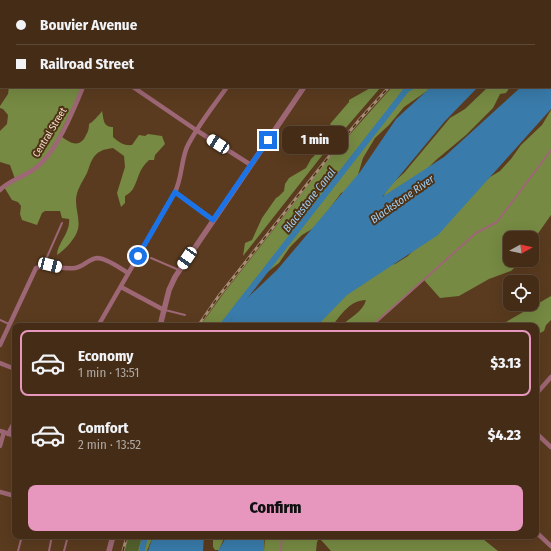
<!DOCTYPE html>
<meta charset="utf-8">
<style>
:root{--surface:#442c17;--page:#4b3420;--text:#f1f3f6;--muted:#afa7a1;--line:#5c4836;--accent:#e797bd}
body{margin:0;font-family:"Fira Sans Condensed",sans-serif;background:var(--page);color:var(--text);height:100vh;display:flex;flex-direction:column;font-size:15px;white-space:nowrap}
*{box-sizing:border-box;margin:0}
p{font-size:13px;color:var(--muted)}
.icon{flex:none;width:22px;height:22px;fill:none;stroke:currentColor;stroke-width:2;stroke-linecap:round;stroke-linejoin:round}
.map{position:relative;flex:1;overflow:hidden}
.panel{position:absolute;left:12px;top:323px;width:527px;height:216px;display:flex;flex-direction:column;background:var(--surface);border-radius:8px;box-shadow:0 4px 16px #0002,0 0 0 1px var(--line)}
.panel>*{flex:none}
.hud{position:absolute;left:0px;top:0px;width:551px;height:88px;box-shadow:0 4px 16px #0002,0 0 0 1px var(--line);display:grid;align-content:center;height:88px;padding:0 16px;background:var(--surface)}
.needle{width:26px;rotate:82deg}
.fabs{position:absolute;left:503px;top:231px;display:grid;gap:8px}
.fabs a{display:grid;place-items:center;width:36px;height:36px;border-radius:8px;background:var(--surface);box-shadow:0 4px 16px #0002,0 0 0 1px var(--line);font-size:20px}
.end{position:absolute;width:18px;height:18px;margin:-9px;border:5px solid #1a73e8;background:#fff;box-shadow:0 0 0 2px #fff}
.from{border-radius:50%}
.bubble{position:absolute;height:28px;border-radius:8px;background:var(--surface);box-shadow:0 4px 16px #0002,0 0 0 1px var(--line);font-size:13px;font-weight:800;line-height:28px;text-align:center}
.car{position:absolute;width:12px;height:24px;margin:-12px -6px;border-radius:5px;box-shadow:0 0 3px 1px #0007;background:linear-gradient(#fff 24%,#345 0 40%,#fff 0 76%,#345 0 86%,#fff 0)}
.hud b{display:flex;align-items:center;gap:14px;height:38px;font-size:15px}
.hud b+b{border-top:1px solid var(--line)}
.hud i{width:10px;height:10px;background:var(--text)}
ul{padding:7px 0 0;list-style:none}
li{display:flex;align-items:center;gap:12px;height:66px;margin:0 8px 6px;padding:0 8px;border:2px solid transparent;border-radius:8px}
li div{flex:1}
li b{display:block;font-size:15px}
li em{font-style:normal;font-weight:800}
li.current{border-color:var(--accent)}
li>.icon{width:36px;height:36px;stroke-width:1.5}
.button{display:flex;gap:8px;margin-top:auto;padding:8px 16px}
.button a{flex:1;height:46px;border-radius:8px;background:var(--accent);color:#111;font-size:16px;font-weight:800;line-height:46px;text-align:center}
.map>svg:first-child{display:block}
.green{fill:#53622d}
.forest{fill:#768a43}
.water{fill:#397baa}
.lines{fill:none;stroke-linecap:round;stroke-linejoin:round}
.canal{stroke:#397baa;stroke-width:6}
.service{stroke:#9d6775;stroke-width:2}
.minor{stroke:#9d6775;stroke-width:4.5}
.tertiary{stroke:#9d6775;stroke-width:5.5}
.rail-casing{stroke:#a68d76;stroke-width:3}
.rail{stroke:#4f3114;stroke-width:1.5;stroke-dasharray:4.5;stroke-linecap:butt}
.route{stroke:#1a73e8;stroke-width:5}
.labels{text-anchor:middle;stroke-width:4;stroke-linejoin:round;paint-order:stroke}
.street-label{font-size:10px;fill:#f4e1d0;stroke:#4f3114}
.water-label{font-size:11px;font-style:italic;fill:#9fd2fa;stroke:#4f3114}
</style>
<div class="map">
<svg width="551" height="551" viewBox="0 0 551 551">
<rect width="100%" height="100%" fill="#5a3b1f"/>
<path class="green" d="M127 536H142L138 551H123Z"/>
<path class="forest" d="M23 0H122V1H24Z
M9 87H81L77 98 59 135C67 140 76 149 84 139 87 133 89 131 89 124 93 122 99 115 102 111 104 120 103 127 113 127V137C119 142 123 146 132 145L139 135 145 136 148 134 162 136 165 144 155 155 154 160H149C138 170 139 178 133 189 131 192 128 194 125 196V203L121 207 117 193 125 167 124 156 113 148C109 149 104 149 101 151 92 155 90 165 87 173 82 183 76 190 76 201 76 210 80 220 78 229 76 238 65 250 57 255 57 244 71 232 69 219L62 218 60 211H45L42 213 37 225 22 220 20 214 21 206 18 202 12 200 4 187 15 179 10 165 0 162V131L7 124 8 115 3 109 0 108V106L8 94Z
M372 87H381L331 145H329L328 148 243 256 245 243 252 240 262 218 276 198 279 196 284 191 285 184 289 178 306 168 311 159 321 149 329 145 335 130 330 124 349 102V100Z
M392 87H430L427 91 404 107 389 125 375 138 363 158 355 185 351 189 341 193 317 226 302 235 290 247 279 263 256 281 239 300 220 326H200L223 294 335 151Z
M488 87H510L506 93 500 94 493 108 466 135 436 160 419 177 382 199 388 187 404 173 450 118 465 109Z
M551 110V215L532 242V238H510V260H522L511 271 489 279 459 296 440 298 424 280 371 326H341C349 318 363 312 366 300 350 300 341 315 332 326H315L332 305 376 267 395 264 408 256 421 242 490 177 500 171 511 159 521 145 542 125Z
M551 296V320L546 325 544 331 536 335V326H499Z
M142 536H153L147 551H138Z
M213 536H225L219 550H215L213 547Z
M265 536H320L317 542 316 551H264Z
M321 536H353L355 537 362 536H473L483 539 498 551H331L321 540Z"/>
<path class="water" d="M551 40V109L438 235 347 295 317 326H226L242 303 277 270 360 172 396 119 431 87H478L445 121 382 197 444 157 521 87H550Z
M153 536H204L203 551H148Z
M227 536H264V551H218Z"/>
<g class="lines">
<path class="canal" d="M511 1V0
M222 326 407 89 411 87
M142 551 145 536"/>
<path class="service" d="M151 258 179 270
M43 266 62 223
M165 310 185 315
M0 320 9 324
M372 326 476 233 497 222 551 150
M18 551 22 536
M49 551 52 536
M64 551 68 536
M281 551 282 536"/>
<path class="minor" d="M232 0 234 1
M171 1 172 0
M284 1 285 0
M133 87 196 130 251 165
M0 190C8 181 26 176 37 167 57 151 73 111 83 87
M175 192 213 220
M121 287 164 310
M98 326 175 192C182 178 181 161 187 147 198 125 213 107 227 87
M0 345 36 268C49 263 61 270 75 268 84 267 89 258 98 258 108 259 120 268 128 273
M0 363 15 369
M536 394 551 377
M0 431 15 436
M536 433 551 447
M8 434 15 421
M0 446 4 432
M0 492 15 496
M536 532 551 546"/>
<path class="tertiary" d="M362 1 363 0
M160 326 169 290 175 277 304 87
M109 551 113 536"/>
<g class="rail-casing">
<path id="rail" d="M465 1 466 0
M198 326 218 297 331 154 360 119 389 87
M123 551 127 536"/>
</g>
<use href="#rail" class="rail"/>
</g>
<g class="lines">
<path class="route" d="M138 256 175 192 213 220 268 140"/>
</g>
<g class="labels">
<g class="street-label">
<text transform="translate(49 132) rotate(-59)" y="4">Central Street</text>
</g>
<g class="water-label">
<text transform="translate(402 199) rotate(-35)" y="4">Blackstone River</text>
<text transform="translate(309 200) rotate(-52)" y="4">Blackstone Canal</text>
</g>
</g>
</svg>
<div class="fabs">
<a><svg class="needle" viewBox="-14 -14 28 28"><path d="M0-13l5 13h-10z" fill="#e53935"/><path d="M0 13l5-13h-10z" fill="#afa7a1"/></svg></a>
<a><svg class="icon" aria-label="locate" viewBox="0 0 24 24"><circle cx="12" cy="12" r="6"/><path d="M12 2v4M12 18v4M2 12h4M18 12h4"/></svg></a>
</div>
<i class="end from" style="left:138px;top:256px"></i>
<i class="end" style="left:268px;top:140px"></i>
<div class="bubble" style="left:282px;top:126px;width:66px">1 min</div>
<i class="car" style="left:218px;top:144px;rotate:303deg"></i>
<i class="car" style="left:187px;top:258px;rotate:214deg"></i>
<i class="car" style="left:50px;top:265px;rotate:104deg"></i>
<div class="hud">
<b><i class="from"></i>Bouvier Avenue</b>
<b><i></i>Railroad Street</b>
</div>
<section class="panel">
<ul>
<li class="current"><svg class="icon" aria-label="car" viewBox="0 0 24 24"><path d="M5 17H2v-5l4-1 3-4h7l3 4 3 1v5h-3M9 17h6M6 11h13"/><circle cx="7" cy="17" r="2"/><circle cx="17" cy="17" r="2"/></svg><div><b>Economy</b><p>1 min · 13:51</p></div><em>$3.13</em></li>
<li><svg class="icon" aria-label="car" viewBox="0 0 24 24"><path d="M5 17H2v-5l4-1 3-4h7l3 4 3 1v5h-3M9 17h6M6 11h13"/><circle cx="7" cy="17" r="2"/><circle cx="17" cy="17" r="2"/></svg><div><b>Comfort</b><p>2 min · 13:52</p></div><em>$4.23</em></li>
</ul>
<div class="button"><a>Confirm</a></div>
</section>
</div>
